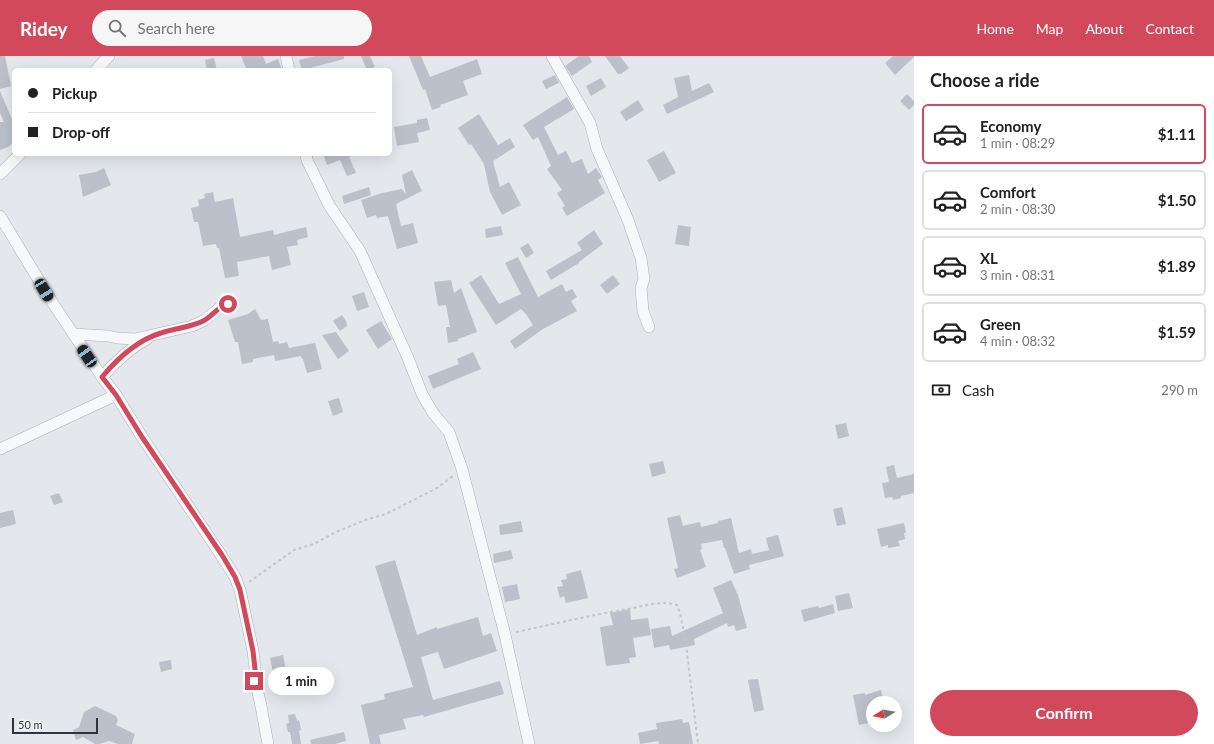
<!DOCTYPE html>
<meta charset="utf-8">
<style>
:root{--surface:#fff;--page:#f6f6f6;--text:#202124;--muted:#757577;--line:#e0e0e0;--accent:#d1495b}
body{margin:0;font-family:Lato,sans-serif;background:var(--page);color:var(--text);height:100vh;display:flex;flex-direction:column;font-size:15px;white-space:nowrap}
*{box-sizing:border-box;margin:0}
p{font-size:13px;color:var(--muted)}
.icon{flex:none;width:22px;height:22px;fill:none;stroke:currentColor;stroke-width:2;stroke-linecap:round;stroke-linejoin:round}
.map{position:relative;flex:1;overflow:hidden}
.drawer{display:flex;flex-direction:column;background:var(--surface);width:300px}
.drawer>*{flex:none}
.banner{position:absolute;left:12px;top:12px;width:380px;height:88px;border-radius:6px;box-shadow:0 4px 16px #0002;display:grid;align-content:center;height:88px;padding:0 16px;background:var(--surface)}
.needle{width:26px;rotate:259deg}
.controls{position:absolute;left:866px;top:640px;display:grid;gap:8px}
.controls a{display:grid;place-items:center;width:36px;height:36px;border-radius:50%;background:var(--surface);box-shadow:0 4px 16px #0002;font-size:20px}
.scale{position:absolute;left:12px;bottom:10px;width:86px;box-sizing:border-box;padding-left:4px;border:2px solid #2b3445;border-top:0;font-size:11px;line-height:14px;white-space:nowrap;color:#2b3445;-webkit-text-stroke:3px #f4f6f9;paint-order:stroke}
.end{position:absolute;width:18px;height:18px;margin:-9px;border:5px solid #d1495b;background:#fff;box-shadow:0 0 0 2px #fff}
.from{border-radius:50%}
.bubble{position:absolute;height:28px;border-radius:14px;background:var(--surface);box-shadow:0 4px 16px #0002;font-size:13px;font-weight:700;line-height:28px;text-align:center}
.car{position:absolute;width:12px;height:24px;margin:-12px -6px;border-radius:5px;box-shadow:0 0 3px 1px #0007;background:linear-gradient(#222 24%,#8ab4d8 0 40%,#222 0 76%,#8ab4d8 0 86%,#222 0)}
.banner b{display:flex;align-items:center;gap:14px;height:38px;font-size:15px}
.banner b+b{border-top:1px solid var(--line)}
.banner i{width:10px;height:10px;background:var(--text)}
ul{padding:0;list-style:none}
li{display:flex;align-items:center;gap:12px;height:60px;margin:0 8px 6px;padding:0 8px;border:2px solid var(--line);border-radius:6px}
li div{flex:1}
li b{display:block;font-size:15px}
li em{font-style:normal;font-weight:700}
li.selected{border-color:var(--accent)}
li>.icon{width:36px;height:36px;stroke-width:1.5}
h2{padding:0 16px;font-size:18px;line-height:48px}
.pay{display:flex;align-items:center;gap:10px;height:44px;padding:0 16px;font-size:15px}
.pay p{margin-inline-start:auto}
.cta{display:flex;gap:8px;margin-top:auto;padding:8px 16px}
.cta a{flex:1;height:46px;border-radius:24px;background:var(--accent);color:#fff;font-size:16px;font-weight:700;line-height:46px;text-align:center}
header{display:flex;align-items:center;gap:24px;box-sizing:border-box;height:56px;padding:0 20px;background:var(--accent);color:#fff}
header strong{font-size:19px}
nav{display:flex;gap:22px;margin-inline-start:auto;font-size:14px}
.search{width:280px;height:36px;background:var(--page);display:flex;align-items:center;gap:10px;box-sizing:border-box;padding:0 14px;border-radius:22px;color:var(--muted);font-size:15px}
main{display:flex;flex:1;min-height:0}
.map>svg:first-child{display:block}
.building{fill:#bbc0ca}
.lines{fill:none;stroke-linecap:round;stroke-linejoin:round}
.minor-casing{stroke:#a9aeb7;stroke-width:12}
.path{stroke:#c2c5cb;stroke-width:2;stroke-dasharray:3 3;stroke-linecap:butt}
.minor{stroke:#f7f8fa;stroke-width:11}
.route{stroke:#d1495b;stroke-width:5}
</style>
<header>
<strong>Ridey</strong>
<div class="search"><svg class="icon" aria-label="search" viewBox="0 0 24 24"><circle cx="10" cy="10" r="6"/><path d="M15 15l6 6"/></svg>Search here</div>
<nav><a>Home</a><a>Map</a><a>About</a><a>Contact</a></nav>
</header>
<main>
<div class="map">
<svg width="914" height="688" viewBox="0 0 914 688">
<rect width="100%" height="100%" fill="#e4e7ec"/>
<path class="building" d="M0 0H5L11 30 0 33Z
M241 0H263L266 8 278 3 282 14H247Z
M315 0H344V3L302 14 299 4Z
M361 0H370L375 11 367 14Z
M409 0H421L430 21 477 3 482 18 463 25 468 39 440 49 441 51 432 54 425 33 423 34Z
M579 0H589L592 6 572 20 565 10Z
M605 0H620L629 12 621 18H618Z
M893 0H914V1L895 19 885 7Z
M214 2 217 14H207L205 4Z
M555 19 559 27 546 33 542 25Z
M689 19 692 35 709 27 714 36 667 58 663 49 678 41 674 22Z
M601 22 606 31 591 40 586 30Z
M0 35 14 68V87L10 89V90L0 94V66H4L0 57Z
M907 38 914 45V49L909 54 900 45Z
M567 41 574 53 544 71 558 99 566 95 572 107 582 103 588 118 596 112 602 121 598 124 605 137 567 160 562 152 565 150 557 137 562 134 547 113 551 110 538 81 533 84 523 69Z
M638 44 644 54 626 65 620 56Z
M479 58 498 89 510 82 515 91 493 105 500 131 509 126 521 149 502 159 490 136 484 108 471 88 469 89 458 72Z
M427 62 430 74 417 77 419 86 397 90 394 71 417 67V64Z
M664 95 676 117 659 126 647 104Z
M329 98H353L354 99 349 101 356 117 347 120 340 104 327 109 324 100Z
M104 112 111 129 83 141 79 119 96 116Z
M412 114 422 135 396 148 401 170 413 167 418 187 397 193 388 160 377 162 376 159 367 162 361 144 382 137 402 133 406 139 402 119Z
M369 131 371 139 344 148 342 140Z
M213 136 215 146 233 142 240 181 273 174 274 179 306 171 308 181 297 184 298 189 287 191 291 209 272 214 269 200 237 206 239 220 225 222 219 192H217L216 188 203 190 198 166H194L191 152 199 150 198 144 205 142 204 138Z
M678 169 691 171 689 190 675 188Z
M501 170 503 179 486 182 485 173Z
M594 174 603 188 579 206V207L551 224 546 215 582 194 577 187Z
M528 187 534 197 526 202 520 192Z
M518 201 538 241 562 228 566 236 572 233 577 241 571 245 577 255 543 273 515 293 510 285 533 269 526 258 521 253 496 269 469 227 481 219 499 248 521 238 505 207Z
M613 219 620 228 607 238 600 229Z
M451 224 454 237 461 232 477 276 458 283V285L448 287 446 271H450L446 249 438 250 434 226Z
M364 236 369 251 357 255 352 240Z
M255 253 261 264 268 263 273 286 278 285 279 288 287 286 289 292 315 287 322 313 307 317 303 303H302L301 300 275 305 274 299 253 303V306L242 308 238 286H235L228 264 248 258Z
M342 259 347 267V270L340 275 333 265Z
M381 265 392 283 378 293 366 274Z
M336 276 349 295 338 303 322 279Z
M473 296 481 313 433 333 428 320 459 308 457 303Z
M339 342 343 356 333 360 328 345Z
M846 367 849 380 838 383 835 369Z
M663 405 666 417 652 421 649 408Z
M894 409 897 422 914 418V437L901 440V442L893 444 892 441 885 442 882 427 889 426 886 411Z
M59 437 63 446 54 449 50 440Z
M842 451 846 468 837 470 833 453Z
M13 454 16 468 0 472V457Z
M680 459 683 470 700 466 701 471 718 467V465L731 462 739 497 751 493 752 498 769 494 766 482 778 479 784 500 749 509 750 513 734 518 725 492H724L722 484 701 488 702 493 700 494 706 511 677 522 674 513 678 512 667 462Z
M521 465 523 476 500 479 499 469Z
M904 467 906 477H904L905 483 898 485 900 490 888 492V489L881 491 877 473Z
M511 494 513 503 494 507 493 498Z
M395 504 417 579 437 571V573L478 561 483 580 491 577 497 595 444 613 438 596 421 601 433 644 500 625 504 638 424 661 423 659 403 663 406 673 379 679 381 688H370L361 649 385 643 384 638 413 631 375 510Z
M581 514 588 542 566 547 564 540 560 542 557 531 563 530 561 524 567 523 566 518Z
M731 524 738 539 747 572 736 575 734 569 728 571 727 567 694 583 695 589 670 594 669 589 654 592 651 573 670 570 672 580 723 557 713 532Z
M517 528 520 543 505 546 502 531Z
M849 537 853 552 838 555 835 540Z
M833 548 835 557 804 566 801 554 818 550 819 552Z
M630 553 631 564 648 562 651 579 633 582 636 601 629 602 630 607 606 610 600 571 613 569 610 557Z
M283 599 287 619 274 622 270 602Z
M171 604 172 613 161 616 159 606Z
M758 623 764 654 754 656 748 624Z
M881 634 884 647H873V666L859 669 853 639 865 637V639Z
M95 650 116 660 118 664 116 669 135 678 132 688H118L109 685 99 688H95L83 681 76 684 73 674 79 671 84 656Z
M295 658 297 665 299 664 301 674 299 675 301 688H292L290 676H288L286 668 289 667 288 659Z
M682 663 683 667 689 666 693 688H659L658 685 640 688 638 677 657 673 656 667Z
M344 676 346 685 335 688H311L310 684Z"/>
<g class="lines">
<g class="minor-casing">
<path id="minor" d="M286 0 289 14
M552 0 590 67 597 93 628 164 641 202 644 223 641 232 643 255 649 271
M96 14 109 0
M306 98 307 104 329 149 360 195 408 302 422 338 433 357 449 376 462 413 505 579 529 688
M0 118 20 98
M0 160 52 246 102 321 116 339 142 381 221 499 235 521 240 534 253 595 255 613V625L260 645 268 688
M73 278 108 280 117 282 135 283 192 270 205 264 223 249 228 248
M102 321C115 306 129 293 147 283
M0 393 116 339"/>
</g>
<path class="path" d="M249 526 294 494 314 488 336 476 365 464 386 458 437 432 453 420
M516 576C554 568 591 559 628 553 644 550 661 544 677 549L680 557 686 588 698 688"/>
<use href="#minor" class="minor"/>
</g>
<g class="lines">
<path class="route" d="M228 248C218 250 212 261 203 265 189 272 175 272 161 277 138 284 117 303 102 321L116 339 142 381 222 499 235 521 240 534 253 595 255 613 254 625"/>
</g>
</svg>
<div class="controls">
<a><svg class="needle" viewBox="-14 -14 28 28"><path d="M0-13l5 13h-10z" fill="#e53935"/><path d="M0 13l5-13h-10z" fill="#757577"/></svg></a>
</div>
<div class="scale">50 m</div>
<i class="end from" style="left:228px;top:248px"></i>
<i class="end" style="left:254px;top:625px"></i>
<div class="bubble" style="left:268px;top:611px;width:66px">1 min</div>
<i class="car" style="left:44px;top:234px;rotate:149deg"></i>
<i class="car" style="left:87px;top:300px;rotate:326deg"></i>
<div class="banner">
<b><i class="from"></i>Pickup</b>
<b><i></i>Drop-off</b>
</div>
</div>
<section class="drawer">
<h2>Choose a ride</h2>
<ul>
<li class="selected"><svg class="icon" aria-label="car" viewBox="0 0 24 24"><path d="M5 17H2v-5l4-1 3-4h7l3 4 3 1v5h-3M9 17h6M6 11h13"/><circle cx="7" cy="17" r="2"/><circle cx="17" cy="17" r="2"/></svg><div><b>Economy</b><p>1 min · 08:29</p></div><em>$1.11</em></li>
<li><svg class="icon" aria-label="car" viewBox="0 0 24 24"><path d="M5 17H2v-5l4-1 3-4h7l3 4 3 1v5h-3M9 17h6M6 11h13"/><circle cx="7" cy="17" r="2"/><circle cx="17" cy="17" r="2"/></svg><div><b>Comfort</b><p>2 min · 08:30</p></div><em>$1.50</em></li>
<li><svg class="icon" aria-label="car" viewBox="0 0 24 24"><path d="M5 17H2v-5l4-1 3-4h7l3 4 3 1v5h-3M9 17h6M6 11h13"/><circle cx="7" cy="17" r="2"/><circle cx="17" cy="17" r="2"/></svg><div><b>XL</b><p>3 min · 08:31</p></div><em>$1.89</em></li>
<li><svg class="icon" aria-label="car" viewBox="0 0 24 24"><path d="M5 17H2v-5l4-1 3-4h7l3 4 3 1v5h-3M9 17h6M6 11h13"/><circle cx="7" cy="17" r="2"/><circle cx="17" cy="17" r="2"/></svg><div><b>Green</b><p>4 min · 08:32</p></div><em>$1.59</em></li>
</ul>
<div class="pay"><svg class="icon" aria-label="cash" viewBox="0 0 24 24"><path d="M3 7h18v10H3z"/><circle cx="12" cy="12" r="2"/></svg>Cash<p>290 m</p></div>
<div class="cta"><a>Confirm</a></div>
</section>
</main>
